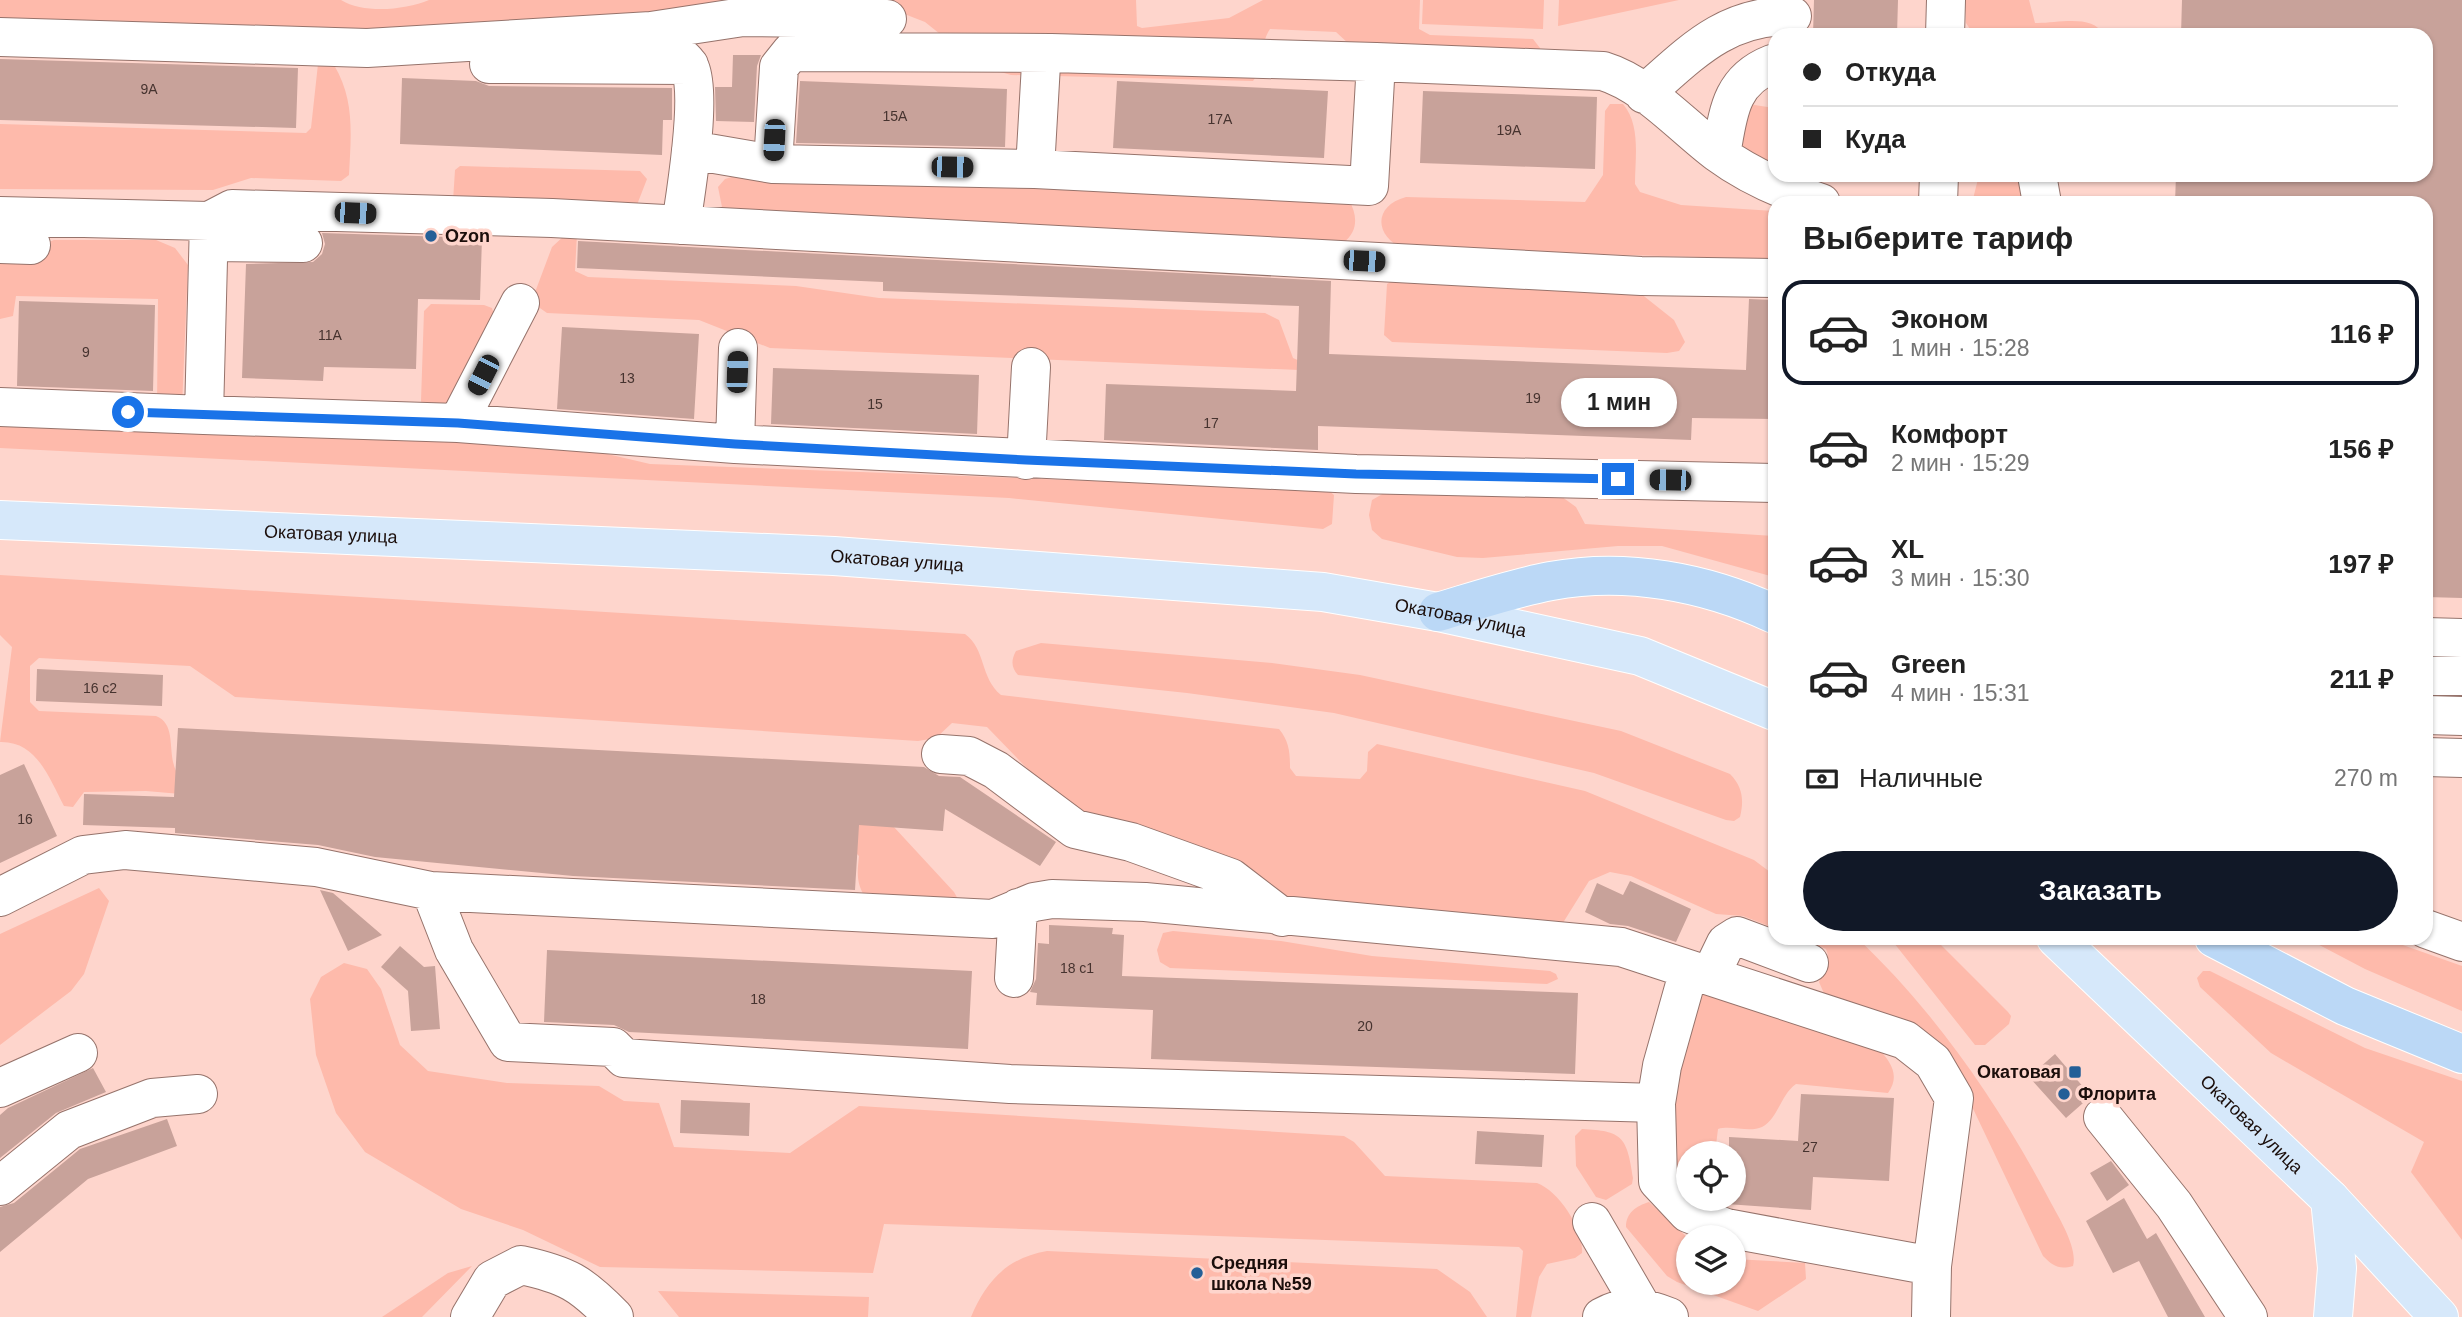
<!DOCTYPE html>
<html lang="ru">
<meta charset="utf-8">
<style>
:root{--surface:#fff;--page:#f6f6f6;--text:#222;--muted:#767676;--line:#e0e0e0;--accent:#111827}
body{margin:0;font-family:Arial,sans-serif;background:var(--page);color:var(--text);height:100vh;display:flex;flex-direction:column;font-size:26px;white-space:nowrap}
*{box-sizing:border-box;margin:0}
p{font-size:23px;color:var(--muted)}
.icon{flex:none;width:38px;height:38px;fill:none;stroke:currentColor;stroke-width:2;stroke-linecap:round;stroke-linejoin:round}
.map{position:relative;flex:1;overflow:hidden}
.sheet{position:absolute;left:1768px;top:196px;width:665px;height:749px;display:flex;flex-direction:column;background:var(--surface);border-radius:21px;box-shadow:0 2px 5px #0004}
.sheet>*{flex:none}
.top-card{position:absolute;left:1768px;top:28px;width:665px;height:154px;border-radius:21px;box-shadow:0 2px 5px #0004;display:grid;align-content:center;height:154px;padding:0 35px;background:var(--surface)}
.tools{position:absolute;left:1676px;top:1141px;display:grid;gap:14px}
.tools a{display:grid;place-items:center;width:70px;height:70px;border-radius:50%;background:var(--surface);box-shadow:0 2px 5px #0004;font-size:35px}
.end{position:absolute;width:32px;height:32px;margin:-16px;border:9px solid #1a73e8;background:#fff;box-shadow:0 0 0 4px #fff}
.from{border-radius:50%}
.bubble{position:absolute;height:49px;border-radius:24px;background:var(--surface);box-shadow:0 2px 5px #0004;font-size:23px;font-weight:600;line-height:49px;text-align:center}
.car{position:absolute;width:21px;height:42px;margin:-21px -10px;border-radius:9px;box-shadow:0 0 5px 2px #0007;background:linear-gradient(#222 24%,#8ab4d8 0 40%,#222 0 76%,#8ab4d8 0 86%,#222 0)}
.top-card b{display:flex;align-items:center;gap:24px;height:66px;font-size:26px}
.top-card b+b{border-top:2px solid var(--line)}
.top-card i{width:18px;height:18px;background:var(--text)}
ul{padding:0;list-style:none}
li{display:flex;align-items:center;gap:21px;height:105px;margin:0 14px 10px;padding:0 21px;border:4px solid transparent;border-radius:21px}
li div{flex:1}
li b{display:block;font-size:26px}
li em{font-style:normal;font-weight:600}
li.current{border-color:var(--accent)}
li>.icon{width:63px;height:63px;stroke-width:1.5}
h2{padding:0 35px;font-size:32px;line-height:84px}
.pay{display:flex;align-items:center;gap:18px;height:77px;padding:0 35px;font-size:26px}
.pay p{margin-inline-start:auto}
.primary-button{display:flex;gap:14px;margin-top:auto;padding:14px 35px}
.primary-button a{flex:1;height:80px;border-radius:42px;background:var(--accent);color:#fff;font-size:28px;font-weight:600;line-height:80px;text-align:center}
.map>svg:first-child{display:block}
.green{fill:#febaab}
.building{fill:#c8a29a}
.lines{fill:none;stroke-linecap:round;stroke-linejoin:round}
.minor-casing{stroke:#96736b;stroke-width:40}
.major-casing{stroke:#fff;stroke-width:40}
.highway-casing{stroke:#fff;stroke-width:40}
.minor{stroke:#fff;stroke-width:38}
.major{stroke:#d6e8fa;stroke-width:38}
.highway{stroke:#bbd8f6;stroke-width:38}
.route{stroke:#1a73e8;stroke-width:9}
.poi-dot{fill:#245f97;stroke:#fed5cc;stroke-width:2.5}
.labels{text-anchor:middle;stroke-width:7;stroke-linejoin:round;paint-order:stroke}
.number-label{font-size:14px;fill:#46332f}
.poi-label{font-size:18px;font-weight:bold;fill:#1b0e0b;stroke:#fed5cc;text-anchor:start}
.street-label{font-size:18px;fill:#1b0e0b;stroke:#fed5cc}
</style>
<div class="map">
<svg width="2462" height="1317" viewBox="0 0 2462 1317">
<rect width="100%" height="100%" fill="#fed5cc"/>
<path class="green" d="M0 0H341C364 14 405 10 429 0H1136L1137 26 1142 28 1229 18 1263 0H1420L1419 29 1430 35 1533 39 1540 48V52L1349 44 1336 32 1270 29C1259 45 1265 67 1253 81L1011 75 980 66 925 22 907 15 836 11 431 30 212 25H0Z
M1423 0H1544L1543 29 1422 24Z
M1559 0H1679L1558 26Z
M1965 0H2029L2035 23C2055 24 2094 13 2103 35H1974L1966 23Z
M318 64 334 65C355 100 351 135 349 175L341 181 251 178 213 190 0 189V124L306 133 311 128Z
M1610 104H1623C1641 125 1635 158 1635 184L1640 192 1681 205 1774 211V259L1404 249C1374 236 1373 206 1406 197L1585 202 1603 175 1605 111Z
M1748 104 1774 108V174L1730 151Z
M460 166 640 171 647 179 635 210 453 201 455 170Z
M1979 175H2025L2029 203H1972Z
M735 176 1349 200C1358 216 1358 232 1343 243L738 213 722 207 718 187 725 179Z
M577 234 575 271 588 277 796 286 879 298 1265 313 1279 320 1293 358 1323 371 770 348 699 320 547 313 537 306 534 295 552 247 565 235Z
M54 240H156L175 248 188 265 182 407 157 408 158 299 16 296 13 316 0 319V260Z
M1396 279 1640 293 1674 320 1685 342 1679 351 1667 353 1392 342 1384 335 1387 284Z
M431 304 484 305 492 308 495 318 443 414 424 409 421 401 424 311Z
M0 413 569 445 650 464 1328 490 1334 495 1332 524 1323 529 1009 498 0 448Z
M1393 488 1558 494 1576 507 1585 524 1774 536V577L1662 546H1618L1483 558 1457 557 1382 539 1372 530 1369 515 1372 500Z
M0 575 965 634C986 649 980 678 1001 695L1279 729C1289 741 1290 752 1290 768L1296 776 1360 779 1367 771 1368 752 1377 744 1585 791 1754 860 1774 875V928L1743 916 1716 914 1631 876 1610 872 1589 881 1561 926 1290 907 1077 820 987 727 952 723 936 738 918 741 235 697 190 666 39 658 30 666V702L39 711 156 716C177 724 167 752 176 771L893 826 954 892 959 901H868C856 886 857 874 859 856L856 853 146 791 84 792 73 807 64 806C49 778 37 741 0 742L12 647 0 635Z
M1041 643 1272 663 1360 675 1621 731 1730 774C1743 787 1744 801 1740 817L1734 821 1726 820 1594 773 1334 713 1187 693 1018 675C1011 667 1011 660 1016 651Z
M99 888 109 901 84 974 71 991 0 1045V934Z
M1173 931 1281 941 1372 956 1550 971 1556 974 1558 979 1547 984 1170 968 1160 962 1157 950 1163 933Z
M1802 938H1857C1936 1012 2000 1106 2050 1201 2059 1218 2078 1248 2073 1266 2059 1270 2053 1266 2043 1256L1967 1096 1826 998 1819 982 1828 955 1826 949Z
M1890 938H1934L2008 1012 2011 1016 2009 1024 1985 1045H1975Z
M2306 938H2383L2462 966V1011L2365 969Z
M344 963 367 969 381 989 400 1045 428 1071 507 1083 599 1086 624 1101 659 1103 674 1147 790 1153 859 1106 1344 1136 1354 1142 1385 1176 1537 1183C1559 1191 1584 1230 1582 1253L1575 1258 1547 1264 1539 1277 1531 1317H1516L1523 1251 1519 1247 884 1224 873 1273 600 1267 523 1230 461 1209 365 1152 336 1113 316 1055 310 999 321 977Z
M2203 971H2210L2365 1048 2462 1081V1240L2411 1172 2424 1142 2271 1053 2200 987 2197 978Z
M1707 990 1877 1047C1890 1061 1901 1075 1888 1093L1796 1084C1781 1094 1778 1119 1762 1127 1749 1133 1732 1125 1718 1129L1715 1153H1689V1195L1669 1173 1668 1107 1697 996Z
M1582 1129C1622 1131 1627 1136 1633 1178L1632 1184 1606 1200 1596 1197 1576 1166 1575 1136Z
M1649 1202 1689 1239V1283H1734V1259L1805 1263 1806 1279 1758 1311 1677 1282 1667 1276 1626 1227C1626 1213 1636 1206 1649 1202Z
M1047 1251 1437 1269 1470 1292 1487 1317H971C986 1281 1007 1258 1047 1251Z
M472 1266 422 1317H382L448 1273Z
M658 1291 869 1297 868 1317H679Z"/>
<path class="building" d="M1814 0H1898L1897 35H1813Z
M2182 0H2462V598L2426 597V203H2175L2176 175H2426V35H2181Z
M733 55H761L757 66 754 122 716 121 715 87H732Z
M0 59 298 68 296 128 0 120Z
M402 78 476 81 489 86 672 88V120H663L662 155 400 144Z
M800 81 1007 89 1005 147 796 143Z
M1117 81 1328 91 1324 158 1113 148Z
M1423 91 1597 97 1595 169 1420 163Z
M322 233 482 238 480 300 418 299 416 369 324 367 323 381 242 378 246 264 313 262 322 254 325 244Z
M578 241 1331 281 1329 354 1746 370 1749 299 1774 300V419L1692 418 1691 440 1318 426V450L1104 440 1106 384 1296 391 1299 306 883 291V282L577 268Z
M19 301 155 305 153 391 17 386Z
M562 327 699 334 694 419 557 409Z
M773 368 979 375 977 434 771 424Z
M37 669 163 675 162 706 36 701Z
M178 728 924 767 939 776 960 777 1056 842 1040 866 945 809 943 831 859 825 855 890 573 876 375 857 318 845 175 833V828L83 825 84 794 174 797Z
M24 764 57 836 0 863V775Z
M1630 881 1691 909 1676 942 1628 926 1610 924 1585 912 1597 883 1623 895Z
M320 890 333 893 382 935 348 951Z
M1049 925 1113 928 1112 934 1124 935 1122 976 1578 993 1575 1074 1151 1059 1153 1010 1036 1005 1037 993 1030 992 1036 979 1038 943 1049 944Z
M400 946 424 967 435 966 440 1029 411 1031 408 991 381 967Z
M547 950 972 971 968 1049 629 1032 614 1025 544 1022Z
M2055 1054 2091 1096 2066 1118 2029 1077Z
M93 1068 106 1092 56 1113 0 1158V1115L8 1108Z
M1801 1094 1894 1098 1889 1181 1813 1177 1811 1210 1726 1204V1199H1734V1153H1729V1137L1798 1141Z
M681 1100 750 1103 749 1136 680 1133Z
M167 1119 177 1146 88 1179 0 1252V1207L14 1203 80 1149Z
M1477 1131 1544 1135 1542 1167 1475 1164Z
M2111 1161 2129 1185 2107 1201 2090 1173Z
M2124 1198 2147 1239 2156 1233 2205 1317H2168L2139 1261 2113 1273 2086 1221Z"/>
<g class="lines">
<g class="minor-casing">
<path id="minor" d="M1945 35 1946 0
M0 37 367 48 651 31 743 17 887 19
M671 49C677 54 687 60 690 68 702 98 686 190 681 225
M489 64 689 65
M1644 94C1691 53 1725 15 1792 16
M691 150 773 164 1035 169 1369 186 1376 62 1603 71C1646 84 1682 126 1718 153 1749 176 1784 191 1821 203
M1721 155C1728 115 1729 81 1772 64
M773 164 779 67 791 52 1051 53 1376 62
M1035 169 1041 64 1051 53
M2037 175 2042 203
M1938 203 1939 175
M0 216 209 221 232 209 552 218 1641 276 1774 278
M209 221 204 415 458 423 735 444 1356 474 1774 483
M209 242 303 243
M0 244 31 245
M0 407 204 415
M458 423 520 303
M735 444 738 348
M1026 460 1031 367
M2426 637 2462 638
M2426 676H2462
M2426 715 2462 716
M941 754 969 756 996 770 1075 829 1131 842 1231 878 1282 917
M2426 757 2462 758
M431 891 454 950 508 1042 613 1047 624 1058 1010 1084 1656 1103 1658 1181 1688 1213 1726 1228 1932 1266
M0 897 83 855 125 850 316 867 431 891 993 919 1034 902 1052 899 1145 902 1621 947 1905 1040 1933 1062 1954 1098 1932 1266 1931 1317
M2426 929 2462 942
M1710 976 1726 943 1737 936 1809 963
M1014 978 1018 908
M0 1088 78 1053
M1656 1103 1662 1066 1689 970
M2103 1117 2174 1205 2248 1317
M0 1186 69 1130 152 1098 198 1094
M1592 1222 1641 1306
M470 1317 492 1280 521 1265C567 1275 581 1283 614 1317
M1602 1317C1627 1303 1644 1307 1669 1317"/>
</g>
<g class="major-casing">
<g id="major">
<path id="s1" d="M0 520 834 556 1323 592 1438 612 1640 656 1774 711"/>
<path id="s2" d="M2056 938 2330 1199 2439 1317"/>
<path d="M2330 1199 2337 1268 2333 1317"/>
</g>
</g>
<g class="highway-casing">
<path id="highway" d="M1438 612C1475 601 1513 588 1551 581 1626 567 1706 582 1774 614
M2214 938 2345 1006 2462 1054"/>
</g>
<use href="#minor" class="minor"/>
<use href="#major" class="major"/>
<use href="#highway" class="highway"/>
</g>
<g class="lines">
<path class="route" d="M128 412 458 423 735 444 1026 460 1356 474 1618 479"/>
</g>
<g class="poi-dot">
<circle cx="431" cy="236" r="7"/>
<rect x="2068" y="1065" width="14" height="14" rx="3.5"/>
<circle cx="2064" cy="1094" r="7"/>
<circle cx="1197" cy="1273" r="7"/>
</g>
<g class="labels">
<g class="number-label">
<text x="149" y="94">9А</text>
<text x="895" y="121">15А</text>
<text x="1220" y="124">17А</text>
<text x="1509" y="135">19А</text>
<text x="330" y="340">11А</text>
<text x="86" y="357">9</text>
<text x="627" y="383">13</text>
<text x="1533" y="403">19</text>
<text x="875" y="409">15</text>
<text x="1211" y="428">17</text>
<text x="100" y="693">16 с2</text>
<text x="25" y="824">16</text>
<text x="1077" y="973">18 с1</text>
<text x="758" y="1004">18</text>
<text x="1365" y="1031">20</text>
<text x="1810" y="1152">27</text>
</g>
<g class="poi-label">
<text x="445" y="242">Ozon</text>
<text x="2061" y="1078" text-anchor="end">Окатовая</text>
<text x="2078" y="1100">Флорита</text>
<text x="1211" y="1269">Средняя<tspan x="1211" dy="21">школа №59</tspan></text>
</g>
<g class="street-label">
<text dy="6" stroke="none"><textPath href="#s1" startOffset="331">Окатовая улица</textPath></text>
<text dy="6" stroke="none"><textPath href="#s1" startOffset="898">Окатовая улица</textPath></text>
<text dy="6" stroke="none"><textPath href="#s1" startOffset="1465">Окатовая улица</textPath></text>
<text dy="6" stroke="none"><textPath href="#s2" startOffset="270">Окатовая улица</textPath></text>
</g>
</g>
</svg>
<div class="tools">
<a><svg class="icon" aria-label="locate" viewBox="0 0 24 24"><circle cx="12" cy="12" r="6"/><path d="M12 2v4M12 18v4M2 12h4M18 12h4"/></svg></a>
<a><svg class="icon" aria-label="layers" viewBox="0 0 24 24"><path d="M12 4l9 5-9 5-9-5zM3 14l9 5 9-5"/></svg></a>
</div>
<i class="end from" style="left:128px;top:412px"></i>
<i class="end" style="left:1618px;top:479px"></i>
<div class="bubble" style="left:1561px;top:378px;width:116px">1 мин</div>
<i class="car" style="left:774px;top:140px;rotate:183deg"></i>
<i class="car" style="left:952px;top:167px;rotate:91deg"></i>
<i class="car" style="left:355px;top:213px;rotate:92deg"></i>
<i class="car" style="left:1364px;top:261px;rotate:93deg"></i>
<i class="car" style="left:737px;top:372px;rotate:2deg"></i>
<i class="car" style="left:483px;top:375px;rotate:207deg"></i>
<i class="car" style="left:1670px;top:480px;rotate:271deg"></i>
<div class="top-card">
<b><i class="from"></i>Откуда</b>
<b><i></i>Куда</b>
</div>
<section class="sheet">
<h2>Выберите тариф</h2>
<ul>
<li class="current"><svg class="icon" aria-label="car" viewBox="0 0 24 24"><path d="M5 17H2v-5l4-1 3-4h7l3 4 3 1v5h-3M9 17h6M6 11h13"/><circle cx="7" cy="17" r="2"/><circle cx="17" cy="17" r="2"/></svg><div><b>Эконом</b><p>1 мин · 15:28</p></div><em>116 ₽</em></li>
<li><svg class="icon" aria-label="car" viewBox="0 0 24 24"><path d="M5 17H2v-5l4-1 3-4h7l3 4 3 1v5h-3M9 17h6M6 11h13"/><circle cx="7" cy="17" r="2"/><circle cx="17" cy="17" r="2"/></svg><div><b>Комфорт</b><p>2 мин · 15:29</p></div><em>156 ₽</em></li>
<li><svg class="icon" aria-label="car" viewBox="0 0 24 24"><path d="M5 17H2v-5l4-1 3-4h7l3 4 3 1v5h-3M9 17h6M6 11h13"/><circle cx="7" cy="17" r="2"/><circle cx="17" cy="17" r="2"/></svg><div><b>XL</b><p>3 мин · 15:30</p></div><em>197 ₽</em></li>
<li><svg class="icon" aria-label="car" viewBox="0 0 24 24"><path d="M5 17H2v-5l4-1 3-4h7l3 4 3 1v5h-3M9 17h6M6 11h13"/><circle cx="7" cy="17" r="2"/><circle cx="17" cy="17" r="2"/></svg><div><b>Green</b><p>4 мин · 15:31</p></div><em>211 ₽</em></li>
</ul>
<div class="pay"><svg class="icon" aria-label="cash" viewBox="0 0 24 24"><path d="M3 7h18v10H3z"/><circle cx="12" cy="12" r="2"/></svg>Наличные<p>270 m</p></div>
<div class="primary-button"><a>Заказать</a></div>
</section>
</div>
